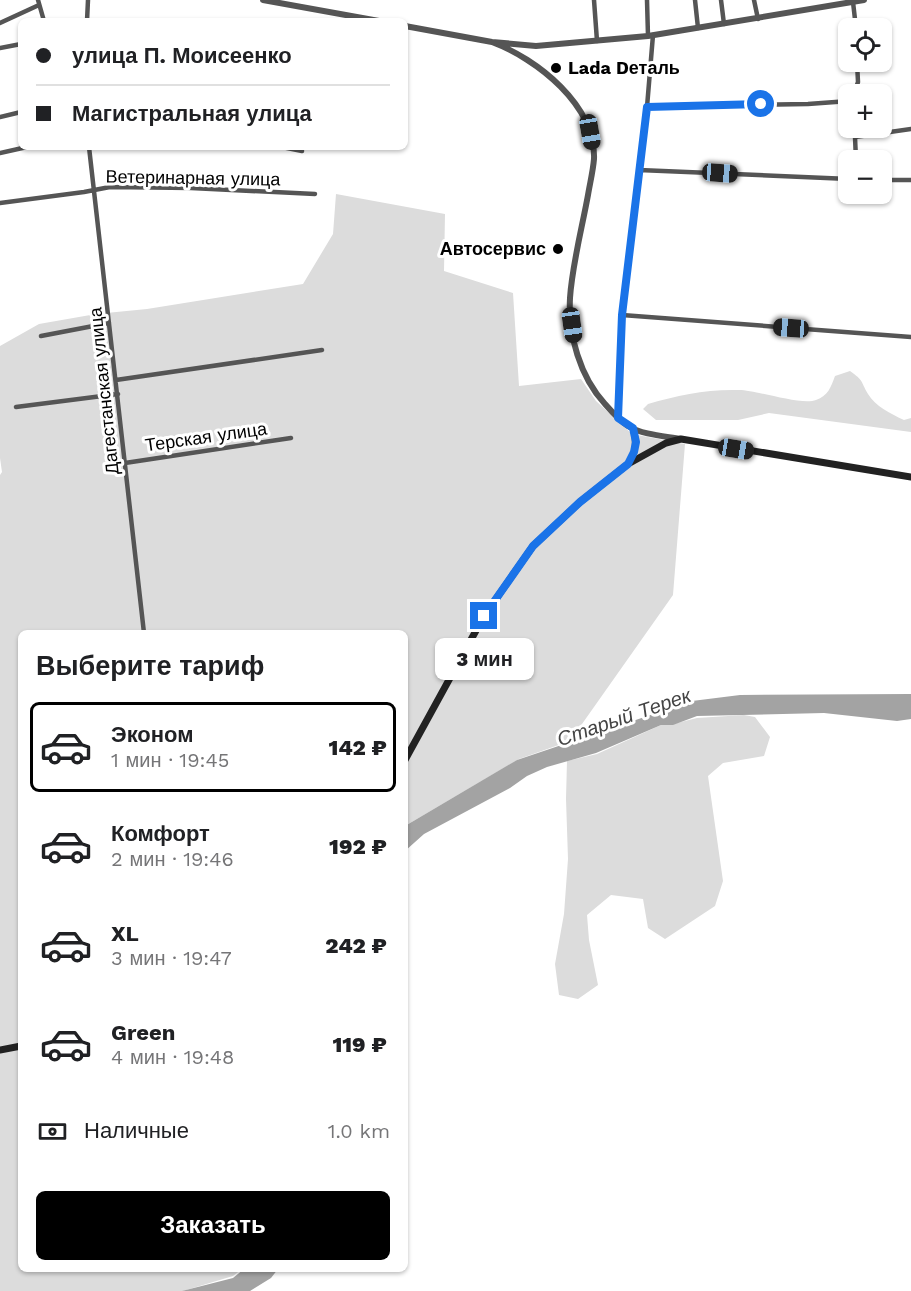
<!DOCTYPE html>
<html lang="ru">
<meta charset="utf-8">
<style>
:root{--surface:#fff;--page:#f6f6f6;--text:#202124;--muted:#757577;--line:#e0e0e0;--accent:#000}
body{margin:0;font-family:"Work Sans",sans-serif;background:var(--page);color:var(--text);height:100vh;display:flex;flex-direction:column;font-size:22px;white-space:nowrap}
*{box-sizing:border-box;margin:0}
p{font-size:20px;color:var(--muted)}
.icon{flex:none;width:33px;height:33px;fill:none;stroke:currentColor;stroke-width:2;stroke-linecap:round;stroke-linejoin:round}
.map{position:relative;flex:1;overflow:hidden}
.panel{position:absolute;left:18px;top:630px;width:390px;height:642px;display:flex;flex-direction:column;background:var(--surface);border-radius:9px;box-shadow:0 2px 4px #0004}
.panel>*{flex:none}
.hud{position:absolute;left:18px;top:18px;width:390px;height:132px;border-radius:9px;box-shadow:0 2px 4px #0004;display:grid;align-content:center;height:132px;padding:0 18px;background:var(--surface)}
.tools{position:absolute;left:838px;top:18px;display:grid;gap:12px}
.tools a{display:grid;place-items:center;width:54px;height:54px;border-radius:9px;background:var(--surface);box-shadow:0 2px 4px #0004;font-size:30px}
.end{position:absolute;width:27px;height:27px;margin:-14px;border:8px solid #1a73e8;background:#fff;box-shadow:0 0 0 3px #fff}
.from{border-radius:50%}
.bubble{position:absolute;height:42px;border-radius:9px;background:var(--surface);box-shadow:0 2px 4px #0004;font-size:20px;font-weight:800;line-height:42px;text-align:center}
.car{position:absolute;width:18px;height:36px;margin:-18px -9px;border-radius:8px;box-shadow:0 0 4px 2px #0007;background:linear-gradient(#222 24%,#8ab4d8 0 40%,#222 0 76%,#8ab4d8 0 86%,#222 0)}
.hud b{display:flex;align-items:center;gap:21px;height:57px;font-size:22px}
.hud b+b{border-top:2px solid var(--line)}
.hud i{width:15px;height:15px;background:var(--text)}
ul{padding:0;list-style:none}
li{display:flex;align-items:center;gap:18px;height:90px;margin:0 12px 9px;padding:0 6px;border:3px solid transparent;border-radius:9px}
li div{flex:1}
li b{display:block;font-size:22px}
li em{font-style:normal;font-weight:800}
li.selected{border-color:var(--accent)}
li>.icon{width:54px;height:54px;stroke-width:1.5}
h2{padding:0 18px;font-size:27px;line-height:72px}
.pay{display:flex;align-items:center;gap:15px;height:66px;padding:0 18px;font-size:22px}
.pay p{margin-inline-start:auto}
.cta{display:flex;gap:12px;margin-top:auto;padding:12px 18px}
.cta a{flex:1;height:69px;border-radius:9px;background:var(--accent);color:#fff;font-size:24px;font-weight:800;line-height:69px;text-align:center}
.map>svg:first-child{display:block}
.green{fill:#dcdcdc}
.water{fill:#a3a3a3}
.lines{fill:none;stroke-linecap:round;stroke-linejoin:round}
.minor{stroke:#555;stroke-width:4.5}
.tertiary{stroke:#555;stroke-width:6}
.secondary{stroke:#222;stroke-width:7}
.route{stroke:#1a73e8;stroke-width:8}
.poi-dot{fill:#000;stroke:#fff;stroke-width:2}
.labels{text-anchor:middle;stroke-width:6;stroke-linejoin:round;paint-order:stroke}
.poi-label{font-size:18px;font-weight:bold;fill:#000;stroke:#fff;text-anchor:start}
.street-label{font-size:18px;fill:#000;stroke:#fff}
.water-label{font-size:20px;font-style:italic;fill:#444;stroke:#fff}
</style>
<div class="map">
<svg width="911" height="1291" viewBox="0 0 911 1291">
<rect width="100%" height="100%" fill="#fff"/>
<path class="green" d="M336 194 445 214 444 271 513 293 519 386 581 379 596 401 632 434 685 444 673 595 570 741 519 759 405 826V633H21V1269H242L233 1276 183 1291H0V475L2 472 0 458V346L39 324 96 314 147 309 303 284 333 234Z
M850 371C864 381 860 380 868 394 875 406 891 414 904 420L911 418V432L769 413 738 420H656L643 409 648 404C678 395 707 389 739 390 756 390 802 406 816 400 828 396 831 387 835 376Z
M744 715 755 717 770 737 764 756 723 763 708 776 723 881 715 906 665 939 648 928 643 899 611 895 587 915 589 940 598 985 578 999 559 995 555 964 564 914 568 859 566 799 567 761 597 754 661 725 673 724 697 718Z"/>
<path class="water" d="M911 694V719L897 721 824 713 697 716 673 725H661L596 753 547 767 527 776 510 788 424 834 405 851V826L517 760 692 701 740 695Z
M244 1269H278L271 1278 250 1291H182L233 1278Z"/>
<g class="lines">
<path class="minor" d="M38 0 44 21
M594 0 597 41
M647 0 648 36
M695 0 698 28
M721 0 724 24
M754 0 758 19
M853 2 856 28
M87 21 88 0
M0 23 39 5
M0 48 21 44
M854 94 858 82 857 62
M647 107 808 104 849 101
M0 117 21 112
M89 147 144 633
M282 147 302 151
M0 153 27 147
M856 160 855 137 911 129
M639 170 849 179
M882 180H911
M0 203 84 192 110 187 191 188 315 194
M622 315 911 337
M41 336 109 323
M116 380 322 350
M16 407 118 394
M618 418 622 315 647 107 653 35
M125 463 291 438"/>
<path class="tertiary" d="M263 0 379 21
M405 26 492 42 536 46 648 36 864 0
M492 42C537 59 596 105 594 159 593 171 590 183 588 195 582 228 572 266 570 298 568 335 580 377 605 404 612 412 619 420 628 426 643 435 664 436 681 439
M628 464C636 451 636 443 633 428"/>
<path class="secondary" d="M405 760 484 616 533 546 580 502 628 464 666 443 681 439 911 477
M0 1050 21 1046"/>
</g>
<g class="lines">
<path class="route" d="M484 616 533 546 580 502 628 464 634 452 636 442 633 428 618 418 622 315 647 107 761 104"/>
</g>
<g class="poi-dot">
<circle cx="556" cy="68" r="6"/>
<circle cx="558" cy="249" r="6"/>
</g>
<g class="labels">
<g class="poi-label">
<text x="568" y="74">Lada Dеталь</text>
<text x="546" y="255" text-anchor="end">Автосервис</text>
</g>
<g class="street-label">
<text transform="translate(193 178) rotate(1)" y="6">Ветеринарная улица</text>
<text transform="translate(104 391) rotate(-96)" y="6">Дагестанская улица</text>
<text transform="translate(206 437) rotate(-8)" y="6">Терская улица</text>
</g>
<g class="water-label">
<text transform="translate(624 717) rotate(-19)" y="7">Старый Терек</text>
</g>
</g>
</svg>
<div class="tools">
<a><svg class="icon" aria-label="locate" viewBox="0 0 24 24"><circle cx="12" cy="12" r="6"/><path d="M12 2v4M12 18v4M2 12h4M18 12h4"/></svg></a>
<a>+</a>
<a>−</a>
</div>
<i class="end from" style="left:761px;top:104px"></i>
<i class="end" style="left:484px;top:616px"></i>
<div class="bubble" style="left:435px;top:638px;width:99px">3 мин</div>
<i class="car" style="left:590px;top:132px;rotate:170deg"></i>
<i class="car" style="left:720px;top:173px;rotate:94deg"></i>
<i class="car" style="left:572px;top:325px;rotate:172deg"></i>
<i class="car" style="left:791px;top:328px;rotate:274deg"></i>
<i class="car" style="left:736px;top:449px;rotate:99deg"></i>
<div class="hud">
<b><i class="from"></i>улица П. Моисеенко</b>
<b><i></i>Магистральная улица</b>
</div>
<section class="panel">
<h2>Выберите тариф</h2>
<ul>
<li class="selected"><svg class="icon" aria-label="car" viewBox="0 0 24 24"><path d="M5 17H2v-5l4-1 3-4h7l3 4 3 1v5h-3M9 17h6M6 11h13"/><circle cx="7" cy="17" r="2"/><circle cx="17" cy="17" r="2"/></svg><div><b>Эконом</b><p>1 мин · 19:45</p></div><em>142 ₽</em></li>
<li><svg class="icon" aria-label="car" viewBox="0 0 24 24"><path d="M5 17H2v-5l4-1 3-4h7l3 4 3 1v5h-3M9 17h6M6 11h13"/><circle cx="7" cy="17" r="2"/><circle cx="17" cy="17" r="2"/></svg><div><b>Комфорт</b><p>2 мин · 19:46</p></div><em>192 ₽</em></li>
<li><svg class="icon" aria-label="car" viewBox="0 0 24 24"><path d="M5 17H2v-5l4-1 3-4h7l3 4 3 1v5h-3M9 17h6M6 11h13"/><circle cx="7" cy="17" r="2"/><circle cx="17" cy="17" r="2"/></svg><div><b>XL</b><p>3 мин · 19:47</p></div><em>242 ₽</em></li>
<li><svg class="icon" aria-label="car" viewBox="0 0 24 24"><path d="M5 17H2v-5l4-1 3-4h7l3 4 3 1v5h-3M9 17h6M6 11h13"/><circle cx="7" cy="17" r="2"/><circle cx="17" cy="17" r="2"/></svg><div><b>Green</b><p>4 мин · 19:48</p></div><em>119 ₽</em></li>
</ul>
<div class="pay"><svg class="icon" aria-label="cash" viewBox="0 0 24 24"><path d="M3 7h18v10H3z"/><circle cx="12" cy="12" r="2"/></svg>Наличные<p>1.0 km</p></div>
<div class="cta"><a>Заказать</a></div>
</section>
</div>
